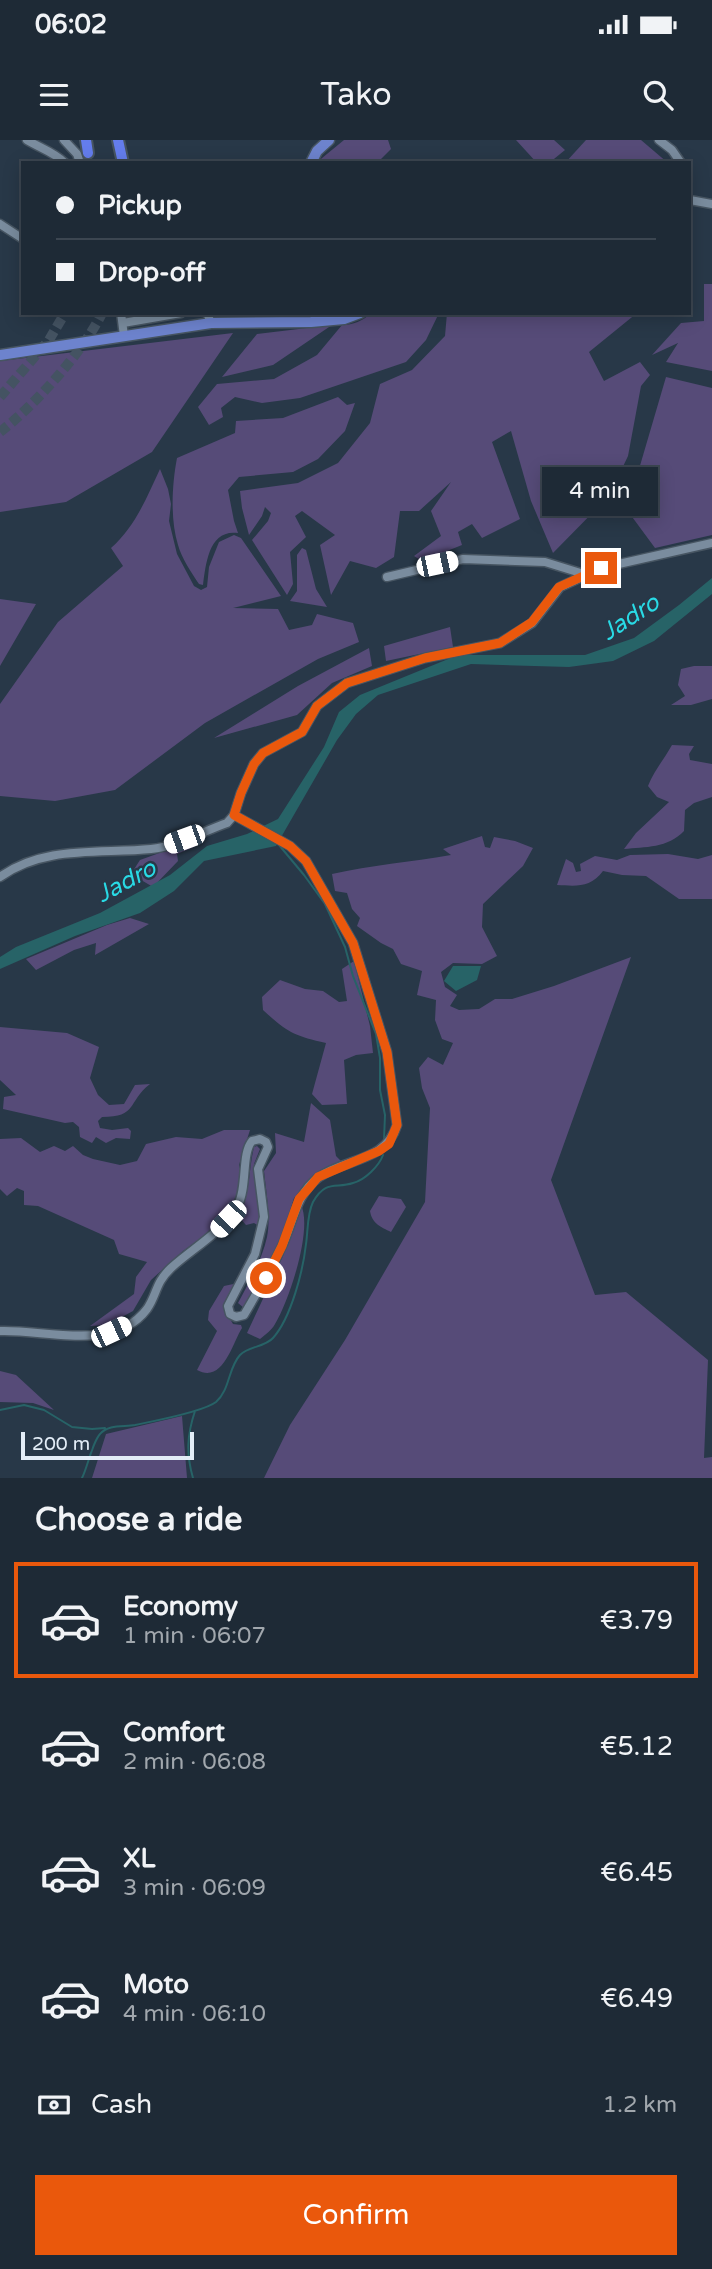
<!DOCTYPE html>
<meta charset="utf-8">
<style>
:root{--surface:#1e2a36;--page:#26323e;--text:#f1f3f6;--muted:#a1a7ad;--line:#3c4651;--accent:#ea580c}
body{margin:0;font-family:"Varela Round",sans-serif;background:var(--page);color:var(--text);height:100vh;display:flex;flex-direction:column;font-size:26px;white-space:nowrap}
*{box-sizing:border-box;margin:0}
p{font-size:23px;color:var(--muted)}
.icon{flex:none;width:38px;height:38px;fill:none;stroke:currentColor;stroke-width:2;stroke-linecap:round;stroke-linejoin:round}
.map{position:relative;height:1338px;overflow:hidden}
.side{display:flex;flex-direction:column;background:var(--surface);flex:1}
.side>*{flex:none}
.banner{position:absolute;left:21px;top:21px;width:670px;height:154px;border-radius:0px;box-shadow:0 4px 18px #0003,0 0 0 2px var(--line);display:grid;align-content:center;height:154px;padding:0 35px;background:var(--surface)}
.scale{position:absolute;left:21px;bottom:18px;width:173px;box-sizing:border-box;padding-left:7px;border:4px solid #e3edf7;border-top:0;font-size:19px;line-height:24px;white-space:nowrap;color:#e3edf7;-webkit-text-stroke:5px #283848;paint-order:stroke}
.end{position:absolute;width:32px;height:32px;margin:-16px;border:9px solid #ea580c;background:#fff;box-shadow:0 0 0 4px #fff}
.from{border-radius:50%}
.bubble{position:absolute;height:49px;border-radius:0px;background:var(--surface);box-shadow:0 4px 18px #0003,0 0 0 2px var(--line);font-size:23px;font-weight:600;line-height:49px;text-align:center}
.car{position:absolute;width:21px;height:42px;margin:-21px -10px;border-radius:9px;box-shadow:0 0 5px 2px #0007;background:linear-gradient(#fff 24%,#345 0 40%,#fff 0 76%,#345 0 86%,#fff 0)}
.banner b{display:flex;align-items:center;gap:24px;height:66px;font-size:26px}
.banner b+b{border-top:2px solid var(--line)}
.banner i{width:18px;height:18px;background:var(--text)}
ul{padding:0;list-style:none}
li{display:flex;align-items:center;gap:21px;height:116px;margin:0 14px 10px;padding:0 21px;border:4px solid transparent;border-radius:0px}
li div{flex:1}
li b{display:block;font-size:26px}
li em{font-style:normal;font-weight:600}
li.current{border-color:var(--accent)}
li>.icon{width:63px;height:63px;stroke-width:1.5}
h2{padding:0 35px;font-size:32px;line-height:84px}
.pay{display:flex;align-items:center;gap:18px;height:77px;padding:0 35px;font-size:26px}
.pay p{margin-inline-start:auto}
.button{display:flex;gap:14px;margin-top:auto;padding:14px 35px}
.button a{flex:1;height:80px;border-radius:0px;background:var(--accent);color:#fff;font-size:28px;font-weight:600;line-height:80px;text-align:center}
.status{display:flex;justify-content:space-between;align-items:center;height:49px;padding:0 35px;background:var(--surface);direction:ltr}
.status svg{height:19px;fill:currentColor}
header{display:flex;justify-content:space-between;align-items:center;height:91px;padding:0 35px;background:var(--surface);font-size:32px;font-weight:600}
.map>svg:first-child{display:block}
.green{fill:#564b78}
.water{fill:#276367}
.lines{fill:none;stroke-linecap:round;stroke-linejoin:round}
.stream{stroke:#276367;stroke-width:2}
.highway-tunnel{stroke:#445362;stroke-width:10;stroke-dasharray:10 5;stroke-linecap:butt}
.minor-casing{stroke:#475562;stroke-width:11}
.major-casing{stroke:#475562;stroke-width:13}
.highway-casing{stroke:#475562;stroke-width:14}
.minor{stroke:#7a8c9e;stroke-width:8}
.major{stroke:#6d83cd;stroke-width:10}
.highway{stroke:#647ded;stroke-width:10}
.route{stroke:#ea580c;stroke-width:9}
.labels{text-anchor:middle;stroke-width:5;stroke-linejoin:round;paint-order:stroke}
.water-label{font-size:24px;font-style:italic;fill:#29dae5;stroke:#283848}
</style>
<div class="status"><b>06:02</b><svg viewBox="0 0 49 12"><path d="M0 12V9h3v3zM5 12V6h3v6zM10 12V3h3v9zM15 12V0h3v12zM26 1h20v11H26zM47 4h2v5h-2z"/></svg></div>
<header><svg class="icon" aria-label="menu" viewBox="0 0 24 24"><path d="M4 6h16M4 12h16M4 18h16"/></svg>Tako<svg class="icon" aria-label="search" viewBox="0 0 24 24"><circle cx="10" cy="10" r="6"/><path d="M15 15l6 6"/></svg></header>
<div class="map">
<svg width="712" height="1338" viewBox="0 0 712 1338">
<rect width="100%" height="100%" fill="#283848"/>
<path class="green" d="M344 0H388L391 9 377 23H316Z
M516 0H554L565 10 549 23H537Z
M586 0H641L668 23H565Z
M704 144H712V231L666 222 678 203 652 215 681 183 704 181Z
M371 173H439L426 200 406 222 300 258 262 263 235 257 221 268 223 277 209 285 198 267 217 244 274 239 317 215 342 185C353 185 363 181 371 173Z
M447 173H637L589 212 604 241 640 222 650 235 641 246 628 316 609 356 553 413 531 361 511 291 492 302 520 379 482 398 472 384 458 392 462 405 422 421 414 416 441 396 431 371 451 342 419 371H400L394 417 376 428 350 421 331 455 320 405 335 395 302 371 295 376 306 397 290 412 293 444 287 455 252 400 268 381 271 373 265 367 262 376 249 395 242 368 240 351 298 343 338 323 370 283 380 244 412 230 445 196Z
M332 185 273 225 222 237 257 194Z
M233 193 152 312 66 362 0 372V221Z
M666 237 712 248V395L655 408 627 370Z
M338 257 347 265 355 263 345 291 318 319 293 332 239 337 228 350 234 381 238 393C209 389 206 423 203 445L199 444C191 432 182 419 178 405 170 379 172 344 177 318L235 293 236 281 283 278Z
M160 329 168 349 171 364 169 381 177 414 194 446 201 450 207 447 209 427 219 402 234 395 241 398 281 456 233 468 278 469 289 490 312 485 317 474 353 483 359 502 318 519 205 583 115 650 55 661 0 656V564L58 482 123 426 111 408C135 387 147 357 160 329Z
M302 408 306 410 316 449 327 467 290 461 297 451V415Z
M0 459 36 464 0 526Z
M450 487 453 507 386 521 384 506Z
M369 508 372 526 332 543 297 575 214 598 298 546Z
M694 526H712V559L691 565H671L685 556 678 545 681 529Z
M672 605 694 606 689 614 690 620 712 624V657L694 663 685 670 684 691C668 708 645 707 624 709L636 693 669 662 657 657 648 646C655 629 663 621 672 605Z
M482 696 485 707 490 708 494 697 515 701 533 708 523 726 483 764 482 787 497 816 482 824 453 823 441 832 445 847 457 855 450 866 459 870 479 869 495 859H512L554 846 631 817 551 1040 595 1155 626 1152 708 1220 704 1318 712 1317V1338H264L290 1285 345 1200 425 1062 430 968 422 948 419 928 428 917 443 925 453 903 442 899 435 880 436 860 417 855 422 831 401 824 393 809 381 803 357 786 360 778 352 769 347 753 335 751 332 734C371 725 411 722 451 715L443 709Z
M198 699 194 707 177 714 178 721 153 747 131 734 140 720Z
M668 714 698 719 712 715V759H679L646 736 622 735 603 731C590 748 577 746 557 745L566 719 573 723 576 732 581 731 580 724 595 716 617 720 630 715Z
M130 778 149 784 95 815 96 803 74 810 36 830 26 819 107 785Z
M354 821 370 886 373 913 356 915 344 920 347 964 322 965 312 954 326 903C294 896 287 892 263 870L262 857 280 840 305 849 323 851 339 862 347 861 342 829Z
M0 887 67 893 99 907 90 938 98 955 109 965 124 964 135 945 150 944C127 962 138 977 102 977L98 981 100 988 112 990 128 988 131 991 130 999 116 998 106 1003 96 997 92 1003 80 997 79 987 73 982 65 983 3 969 4 957 16 955 0 940Z
M311 963 330 980 336 1016 342 1022 316 1033 294 1058 279 1105 244 1168 238 1163C249 1142 262 1120 267 1097 271 1077 266 1051 264 1031L276 1013 275 993 304 1002Z
M224 990H250L239 1025 242 1037 239 1052 216 1088 183 1111 151 1140 133 1171 107 1185 90 1186 134 1154 136 1137 147 1122 119 1114 114 1100 38 1066 24 1065V1051L17 1048 7 1056 0 1049V999L21 998 40 1012 54 1006 65 1011 73 1006 83 1015 93 1019 120 1025 137 1021 146 1004 176 997 202 999Z
M257 1006 260 1009 254 1024V1031L260 1067 259 1086 254 1083 246 1085 239 1077C251 1050 248 1033 254 1007Z
M379 1056 401 1059 406 1067 391 1092C381 1087 372 1084 370 1071Z
M301 1065C313 1089 289 1161 275 1184 272 1190 265 1195 260 1199L247 1193 283 1116Z
M238 1143 226 1162 224 1169 233 1184 241 1185 242 1188C232 1204 223 1244 197 1230L217 1191 208 1180 209 1171 224 1146Z
M0 1231 16 1235 54 1270 33 1263 0 1262Z
M182 1276 187 1338H92L106 1294Z"/>
<path class="water" d="M712 438V454L654 501 613 521 569 527 471 524 378 555 356 574 337 600 276 706 204 721 174 751 140 773 75 796 0 829V817L16 807 100 773 170 735 207 706 247 694 278 679 324 607 339 572 360 555 458 515H585L634 498 679 465Z
M453 826H481L477 840 456 851 444 841Z"/>
<g class="lines">
<path class="stream" d="M279 705 304 735 325 764 345 807 353 836 376 894 380 918V950L385 975 384 999
M0 1270 24 1265 44 1270 72 1287 92 1289 105 1288
M82 1338C88 1326 92 1303 100 1294 108 1284 124 1287 135 1285 154 1281 203 1272 216 1262 230 1250 228 1228 240 1215 249 1206 265 1207 273 1198 291 1178 303 1131 306 1104 308 1091 307 1074 313 1062 326 1039 336 1049 353 1043 365 1040 379 1026 383 1015
M193 1338C186 1314 187 1295 195 1271"/>
<path class="highway-tunnel" d="M0 257 49 200 65 173
M0 292C34 266 84 211 102 173"/>
<g class="minor-casing">
<path id="minor" d="M27 0C40 8 54 12 65 23
M64 0 77 14 80 23
M659 0 672 10 681 23
M690 60 712 64
M0 84 23 99
M121 173 124 196
M207 173 211 183
M123 183 181 173
M387 437 463 419 545 422 587 435
M0 737C44 705 100 714 151 709 175 707 204 691 227 683L234 675
M0 1191C45 1189 114 1213 147 1169 157 1155 155 1143 171 1128 193 1108 221 1093 237 1067 248 1047 241 1014 252 1001L260 999 266 1002 268 1007 258 1029 264 1077 255 1114 228 1166 230 1174 236 1177 244 1175C257 1153 270 1131 281 1108 293 1085 295 1054 319 1037 346 1018 386 1022 397 985L387 912 353 803 306 721 290 706 234 675 241 653 254 624 263 613 302 592 317 566 347 543 425 518 500 503 532 483 560 447 601 428 712 403"/>
</g>
<g class="major-casing">
<path id="major" d="M311 23 317 11 329 0
M0 215 211 183 311 182 344 179 360 173"/>
</g>
<g class="highway-casing">
<path id="highway" d="M86 0 88 13
M118 0 123 23"/>
</g>
<use href="#minor" class="minor"/>
<use href="#major" class="major"/>
<use href="#highway" class="highway"/>
</g>
<g class="lines">
<path class="route" d="M266 1138 282 1106 299 1059 309 1048 318 1037 379 1011 389 1004 397 985 387 912 353 803 306 721 290 706 234 675 241 653 254 624 263 613 302 592 317 566 347 543 425 518 500 503 532 482 559 447 601 428"/>
</g>
<g class="labels">
<g class="water-label">
<text transform="translate(630 477) rotate(-33)" y="8">Jadro</text>
<text transform="translate(126 741) rotate(-28)" y="8">Jadro</text>
</g>
</g>
</svg>
<div class="scale">200 m</div>
<i class="end from" style="left:266px;top:1138px"></i>
<i class="end" style="left:601px;top:428px"></i>
<div class="bubble" style="left:542px;top:327px;width:116px">4 min</div>
<i class="car" style="left:437px;top:424px;rotate:78deg"></i>
<i class="car" style="left:184px;top:699px;rotate:250deg"></i>
<i class="car" style="left:228px;top:1079px;rotate:223deg"></i>
<i class="car" style="left:111px;top:1192px;rotate:65deg"></i>
<div class="banner">
<b><i class="from"></i>Pickup</b>
<b><i></i>Drop-off</b>
</div>
</div>
<section class="side">
<h2>Choose a ride</h2>
<ul>
<li class="current"><svg class="icon" aria-label="car" viewBox="0 0 24 24"><path d="M5 17H2v-5l4-1 3-4h7l3 4 3 1v5h-3M9 17h6M6 11h13"/><circle cx="7" cy="17" r="2"/><circle cx="17" cy="17" r="2"/></svg><div><b>Economy</b><p>1 min · 06:07</p></div><em>€3.79</em></li>
<li><svg class="icon" aria-label="car" viewBox="0 0 24 24"><path d="M5 17H2v-5l4-1 3-4h7l3 4 3 1v5h-3M9 17h6M6 11h13"/><circle cx="7" cy="17" r="2"/><circle cx="17" cy="17" r="2"/></svg><div><b>Comfort</b><p>2 min · 06:08</p></div><em>€5.12</em></li>
<li><svg class="icon" aria-label="car" viewBox="0 0 24 24"><path d="M5 17H2v-5l4-1 3-4h7l3 4 3 1v5h-3M9 17h6M6 11h13"/><circle cx="7" cy="17" r="2"/><circle cx="17" cy="17" r="2"/></svg><div><b>XL</b><p>3 min · 06:09</p></div><em>€6.45</em></li>
<li><svg class="icon" aria-label="car" viewBox="0 0 24 24"><path d="M5 17H2v-5l4-1 3-4h7l3 4 3 1v5h-3M9 17h6M6 11h13"/><circle cx="7" cy="17" r="2"/><circle cx="17" cy="17" r="2"/></svg><div><b>Moto</b><p>4 min · 06:10</p></div><em>€6.49</em></li>
</ul>
<div class="pay"><svg class="icon" aria-label="cash" viewBox="0 0 24 24"><path d="M3 7h18v10H3z"/><circle cx="12" cy="12" r="2"/></svg>Cash<p>1.2 km</p></div>
<div class="button"><a>Confirm</a></div>
</section>
